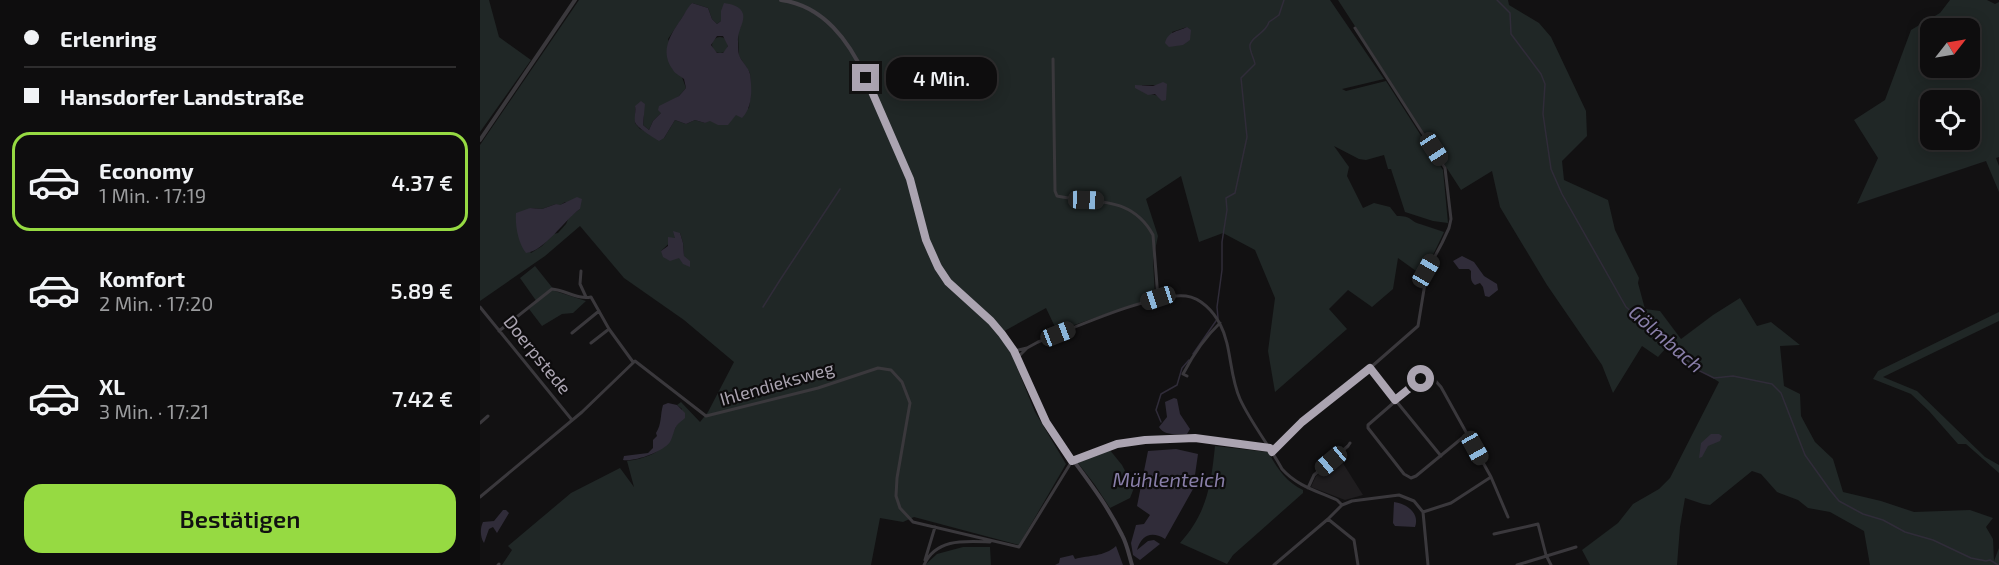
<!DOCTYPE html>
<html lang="de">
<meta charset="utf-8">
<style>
:root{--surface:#0e0d0e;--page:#1c1b1c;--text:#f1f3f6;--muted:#9b9c9e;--line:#2e2d2e;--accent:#96da42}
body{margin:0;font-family:"Exo 2",sans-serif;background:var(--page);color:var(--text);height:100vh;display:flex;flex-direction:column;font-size:22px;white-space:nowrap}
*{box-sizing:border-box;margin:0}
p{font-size:20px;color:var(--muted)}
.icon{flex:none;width:33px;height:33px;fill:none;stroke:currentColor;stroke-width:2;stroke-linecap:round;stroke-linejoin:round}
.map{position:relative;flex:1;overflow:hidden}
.side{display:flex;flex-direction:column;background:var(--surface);width:480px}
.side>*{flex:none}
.guide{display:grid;align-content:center;height:132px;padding:0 24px;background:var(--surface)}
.needle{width:39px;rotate:59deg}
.buttons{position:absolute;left:1440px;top:18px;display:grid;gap:12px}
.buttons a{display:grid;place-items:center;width:60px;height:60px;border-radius:12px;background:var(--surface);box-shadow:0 3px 15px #0003,0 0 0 2px var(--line);font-size:30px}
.end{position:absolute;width:27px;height:27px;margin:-14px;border:8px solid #aba4b1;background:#111;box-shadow:0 0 0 3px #111}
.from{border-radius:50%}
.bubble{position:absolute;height:42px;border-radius:18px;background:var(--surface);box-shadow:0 3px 15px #0003,0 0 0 2px var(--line);font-size:20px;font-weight:600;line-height:42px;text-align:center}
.car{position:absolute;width:18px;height:36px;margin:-18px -9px;border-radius:8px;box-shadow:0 0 4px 2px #0007;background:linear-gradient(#222 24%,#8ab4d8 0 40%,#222 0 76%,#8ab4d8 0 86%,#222 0)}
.guide b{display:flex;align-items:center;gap:21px;height:57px;font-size:22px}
.guide b+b{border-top:2px solid var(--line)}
.guide i{width:15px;height:15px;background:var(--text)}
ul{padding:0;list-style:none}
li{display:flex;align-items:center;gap:18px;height:99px;margin:0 12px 9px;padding:0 12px;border:3px solid transparent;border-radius:18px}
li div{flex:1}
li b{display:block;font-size:22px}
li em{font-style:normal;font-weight:600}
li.current{border-color:var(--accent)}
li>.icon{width:54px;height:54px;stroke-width:1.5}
.button{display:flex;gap:12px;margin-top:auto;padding:12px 24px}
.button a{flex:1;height:69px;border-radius:18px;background:var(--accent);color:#111;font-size:24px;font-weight:600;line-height:69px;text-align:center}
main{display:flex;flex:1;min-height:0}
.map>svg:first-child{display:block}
.built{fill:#1f1d1f}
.green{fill:#202726;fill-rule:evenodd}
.water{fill:#302c39;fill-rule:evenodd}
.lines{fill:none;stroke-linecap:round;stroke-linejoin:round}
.stream{stroke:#302c39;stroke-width:1.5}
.minor{stroke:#3a383c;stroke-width:3}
.tertiary{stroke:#3a383c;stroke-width:4}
.secondary{stroke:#444147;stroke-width:4}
.route{stroke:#aba4b1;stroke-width:8}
.labels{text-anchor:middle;stroke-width:4.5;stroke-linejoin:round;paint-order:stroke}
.street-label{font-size:18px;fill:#aba4b1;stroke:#0d0c0d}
.water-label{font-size:20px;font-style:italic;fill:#897fa9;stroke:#0d0c0d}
</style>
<main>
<section class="side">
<div class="guide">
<b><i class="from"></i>Erlenring</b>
<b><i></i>Hansdorfer Landstraße</b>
</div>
<ul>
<li class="current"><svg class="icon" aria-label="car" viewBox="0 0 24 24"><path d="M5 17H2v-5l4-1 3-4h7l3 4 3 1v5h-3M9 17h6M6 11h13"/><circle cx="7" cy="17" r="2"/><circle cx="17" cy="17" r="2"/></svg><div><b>Economy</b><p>1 Min. · 17:19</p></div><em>4.37 €</em></li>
<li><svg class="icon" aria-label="car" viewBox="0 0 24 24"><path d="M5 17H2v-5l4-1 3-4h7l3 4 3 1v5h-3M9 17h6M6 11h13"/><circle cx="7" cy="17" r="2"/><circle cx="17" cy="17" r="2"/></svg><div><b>Komfort</b><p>2 Min. · 17:20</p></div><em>5.89 €</em></li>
<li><svg class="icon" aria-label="car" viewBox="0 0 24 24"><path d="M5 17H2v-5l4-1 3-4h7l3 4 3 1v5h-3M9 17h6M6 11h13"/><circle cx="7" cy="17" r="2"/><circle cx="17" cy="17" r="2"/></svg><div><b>XL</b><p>3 Min. · 17:21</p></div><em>7.42 €</em></li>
</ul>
<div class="button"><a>Bestätigen</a></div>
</section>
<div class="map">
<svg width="1519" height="565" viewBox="0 0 1519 565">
<rect width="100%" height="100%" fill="#121112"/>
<path class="built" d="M859 457 883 495 865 500 831 487 836 476Z"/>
<path class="green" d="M0 0H9L19 37 51 60 0 132Z
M99 0H850L904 79 862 89 866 91 906 81 963 170 968 223 953 221 925 212 911 169H908L904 155 886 160 879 159 854 146 869 167 867 176 883 208 894 203 910 207 917 216C933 216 929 221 940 224 948 227 956 229 964 232L943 276 918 258 913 289 892 307 868 290 849 309 867 329 795 392 788 351 795 298 775 250 743 233 719 242 701 176 666 199 678 236 673 260 675 297 577 331 566 308 519 334 532 355 555 412 586 464 539 545 434 517 423 522 400 518 391 565H22L32 550 28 546 91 493 140 468 154 487 147 461C184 456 192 441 202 409L197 405 201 402 220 422 228 412 254 362 204 320 144 278 100 226 65 256 0 301V145ZM212 3 228 8 232 19 237 24 241 21V11L261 26 258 32 259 56 270 73 271 93 269 108 256 114 252 119 230 120 225 123 215 120 206 124 195 120 184 138 160 129 155 123V106L164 116 163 125 169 130 173 121 181 113 190 102 199 96 206 88 188 39ZM707 27 703 45H696L692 32ZM662 85H678L679 97C674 93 668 95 662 91ZM85 202 100 209 89 217 86 224 78 233 73 234 62 246 51 253C34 231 37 232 50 208L62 209 76 204 79 206ZM200 233 203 243 204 256 181 251Z
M858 0H1028L1029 5 1059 23 1071 37 1106 111 1107 136 1082 161 1084 180 1128 200 1135 230 1159 278 1158 283 1165 309 1180 311 1201 339 1233 315 1260 298 1277 326 1291 322 1320 345 1300 346 1304 386 1320 394 1321 416 1335 442 1353 459 1363 492 1401 501 1434 512 1490 510 1513 518 1506 527 1513 539 1514 561 1519 548V565H1390L1384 531 1350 512 1328 508 1318 500 1297 492 1281 474 1272 471 1230 505 1223 504 1205 498 1200 527 1197 565H1110L1102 550 1138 523 1153 504 1179 489 1190 478 1239 382 1186 348 1178 357 1162 346 1133 393 1122 365 1067 285 1020 207 1012 171 981 190Z
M1470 0H1507L1515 4 1519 2V157L1516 158 1519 166V192L1506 161 1377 204 1398 158 1374 120 1405 100 1431 30 1460 13ZM1450 28H1490V68H1450ZM1450 100H1490V140H1450Z
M232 45a8 8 0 1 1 16 0a8 8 0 1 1-16 0Z
M55 266 75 291 106 301 93 313 82 314 62 326 49 309 57 302 40 278Z
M1519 312V321L1403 377 1437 391 1505 457 1519 465V473L1486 444H1478L1449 411 1431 394 1393 379 1398 371Z
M735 446 788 452C797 468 806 482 823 490V493L753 555 747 564 700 543C727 513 731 485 735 446Z
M629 449 642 465 654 488 650 498 630 508 615 485 598 463Z
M483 547H510L511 565H445L457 554Z"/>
<path class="water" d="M212 3 228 8 232 19 237 24 241 21V11L244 3C251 4 261 6 263 14 265 22 257 32 258 41 258 45 258 51 259 55 261 61 269 68 270 74 272 88 273 107 262 118L256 115 248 125H238L230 121 225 123 215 120 206 124 195 120 184 138 179 141C174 138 156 127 155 122 154 118 156 111 155 106L161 101 165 104 163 125 169 130 173 121 181 113 178 110 179 106 199 96 206 88 204 79C201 76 195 74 193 70 180 53 189 37 199 22 204 16 206 9 212 3ZM237 36H243L248 46 243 53H237L231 45Z
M707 27 711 30 710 40 703 45 689 47 685 43C688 31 697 32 707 27Z
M683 82 687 84 686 100 682 101 675 94 668 95 655 88V85L673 86Z
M97 197 102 199 100 209C84 220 65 251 46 253 38 243 35 225 36 213L50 208 62 209 76 204 80 205Z
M193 231 200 233 203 243 204 256 210 261V267L203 264 199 258 190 261 183 257 181 251 188 246V237L195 238Z
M982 256 994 262 1004 276 1017 284 1018 290 1009 297 1005 296 1003 287 1000 283 995 285C990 281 991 277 991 271L989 269H979L973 261Z
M694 398 697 399 700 414 710 429 707 434C697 434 684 436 679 427L687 417 685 402Z
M188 403 197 405 205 413V418C203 420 200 422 198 424 194 428 193 437 190 442 183 452 154 462 143 460L144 456 168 453 173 448V440L177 436 176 433C182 424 180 415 183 405Z
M1231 434H1239L1242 436 1240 441 1228 446 1222 457 1219 458 1221 443Z
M696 449 718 454 713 489 685 539C671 530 661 536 657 550L668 541 674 540 680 544 660 560 653 555 651 543 656 525 664 524 670 515 657 506 668 451Z
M914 502C927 504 940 513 935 527L915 526 913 523Z
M23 510H26L29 513 17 533 13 527 9 529 4 543C0 537 0 528 3 522L14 521Z
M636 546 643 565H575L579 563 580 558 593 555 595 559C609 555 624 557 636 546Z"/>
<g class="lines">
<path class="stream" d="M1017 0 1030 13 1031 34 1061 74 1065 84 1063 114 1071 169 1082 194 1146 307 1218 370 1234 378 1253 376 1292 384 1301 393 1325 455 1350 490 1359 501 1383 514 1403 520 1425 532 1453 540 1491 558 1506 561 1510 560 1518 565
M300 280 360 189
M283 307 300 280
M713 354 738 318 737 307 742 270V242L747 210 746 198 755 193 767 137 761 78 775 64C774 58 769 50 770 45 771 37 786 33 789 22L799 15 804 0
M681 422 676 410 681 394 697 385 702 368 709 360"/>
<path class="minor" d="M573 59 575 191 577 196C615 204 651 195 673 235L678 298
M101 271 100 284 106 297
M0 307 92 420
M19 331 72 289C85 290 98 300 111 297L129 329 153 362
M92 333 119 311
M111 343 129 329
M534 351 547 348
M537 358 547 348 558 342C591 329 674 292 706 296 721 298 733 311 740 324 752 347 749 375 760 399 771 423 789 445 802 469 817 486 837 491 857 500L862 505
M890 369 961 456
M707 376 703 374C713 355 724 338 740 323
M0 423 8 416
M987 434 936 476 931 478 924 474 888 428V425L941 379 948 376 953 378 961 387 1011 477 1028 517
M792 452 822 422 890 368 938 326 947 271 962 243 969 228 971 219 965 168 875 28
M828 488 834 475 868 446 870 443
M0 497 102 412 155 361 226 416 338 388 398 368 411 370 422 382 430 403 417 478 416 496 420 508 433 522 539 547 592 461 621 448 647 441 715 438 790 448
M943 512 971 503 1011 477
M848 519 874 540 878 565
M1014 534 1058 524 1066 555 1071 565
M445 560 455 527
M18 565 19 564
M444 565C456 538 485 541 510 542
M794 565 848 519 862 505 872 501 919 495 934 501 943 512 948 565
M1037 565 1096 547"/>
<path class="tertiary" d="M0 140 95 0"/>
<path class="secondary" d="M301 0C344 6 369 41 386 78 403 115 422 153 434 191 443 217 444 245 458 269 474 295 503 309 522 333 542 360 548 394 566 422 591 460 622 494 642 535 647 544 649 555 652 565"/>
</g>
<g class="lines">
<path class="route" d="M386 78 430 179 446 240 458 267 468 282 511 321 522 334 534 351 566 422 592 461 637 444 665 440 715 438 790 448 792 452 822 422 890 368 915 400 941 379"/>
</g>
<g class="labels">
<g class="street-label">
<text transform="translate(57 355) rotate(51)" y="6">Doerpstede</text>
<text transform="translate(297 384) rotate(-16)" y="6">Ihlendieksweg</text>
</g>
<g class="water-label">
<text transform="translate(1186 339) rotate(41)" y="7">Gölmbach</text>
<text x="689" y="487">Mühlenteich</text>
</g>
</g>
</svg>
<div class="buttons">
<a><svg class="needle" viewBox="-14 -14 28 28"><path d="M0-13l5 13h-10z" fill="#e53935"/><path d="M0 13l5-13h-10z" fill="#9b9c9e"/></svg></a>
<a><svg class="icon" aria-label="locate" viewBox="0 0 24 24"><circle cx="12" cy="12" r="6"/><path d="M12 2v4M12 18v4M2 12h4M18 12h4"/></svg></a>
</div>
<i class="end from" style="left:941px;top:379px"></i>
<i class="end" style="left:386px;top:78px"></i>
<div class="bubble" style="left:406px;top:57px;width:111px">4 Min.</div>
<i class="car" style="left:954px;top:149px;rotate:147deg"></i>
<i class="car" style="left:606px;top:200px;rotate:92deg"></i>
<i class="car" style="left:946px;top:271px;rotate:30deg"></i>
<i class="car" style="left:678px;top:298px;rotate:252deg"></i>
<i class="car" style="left:578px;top:334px;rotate:69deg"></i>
<i class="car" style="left:995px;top:448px;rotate:151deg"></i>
<i class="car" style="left:851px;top:461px;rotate:230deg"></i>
</div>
</main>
